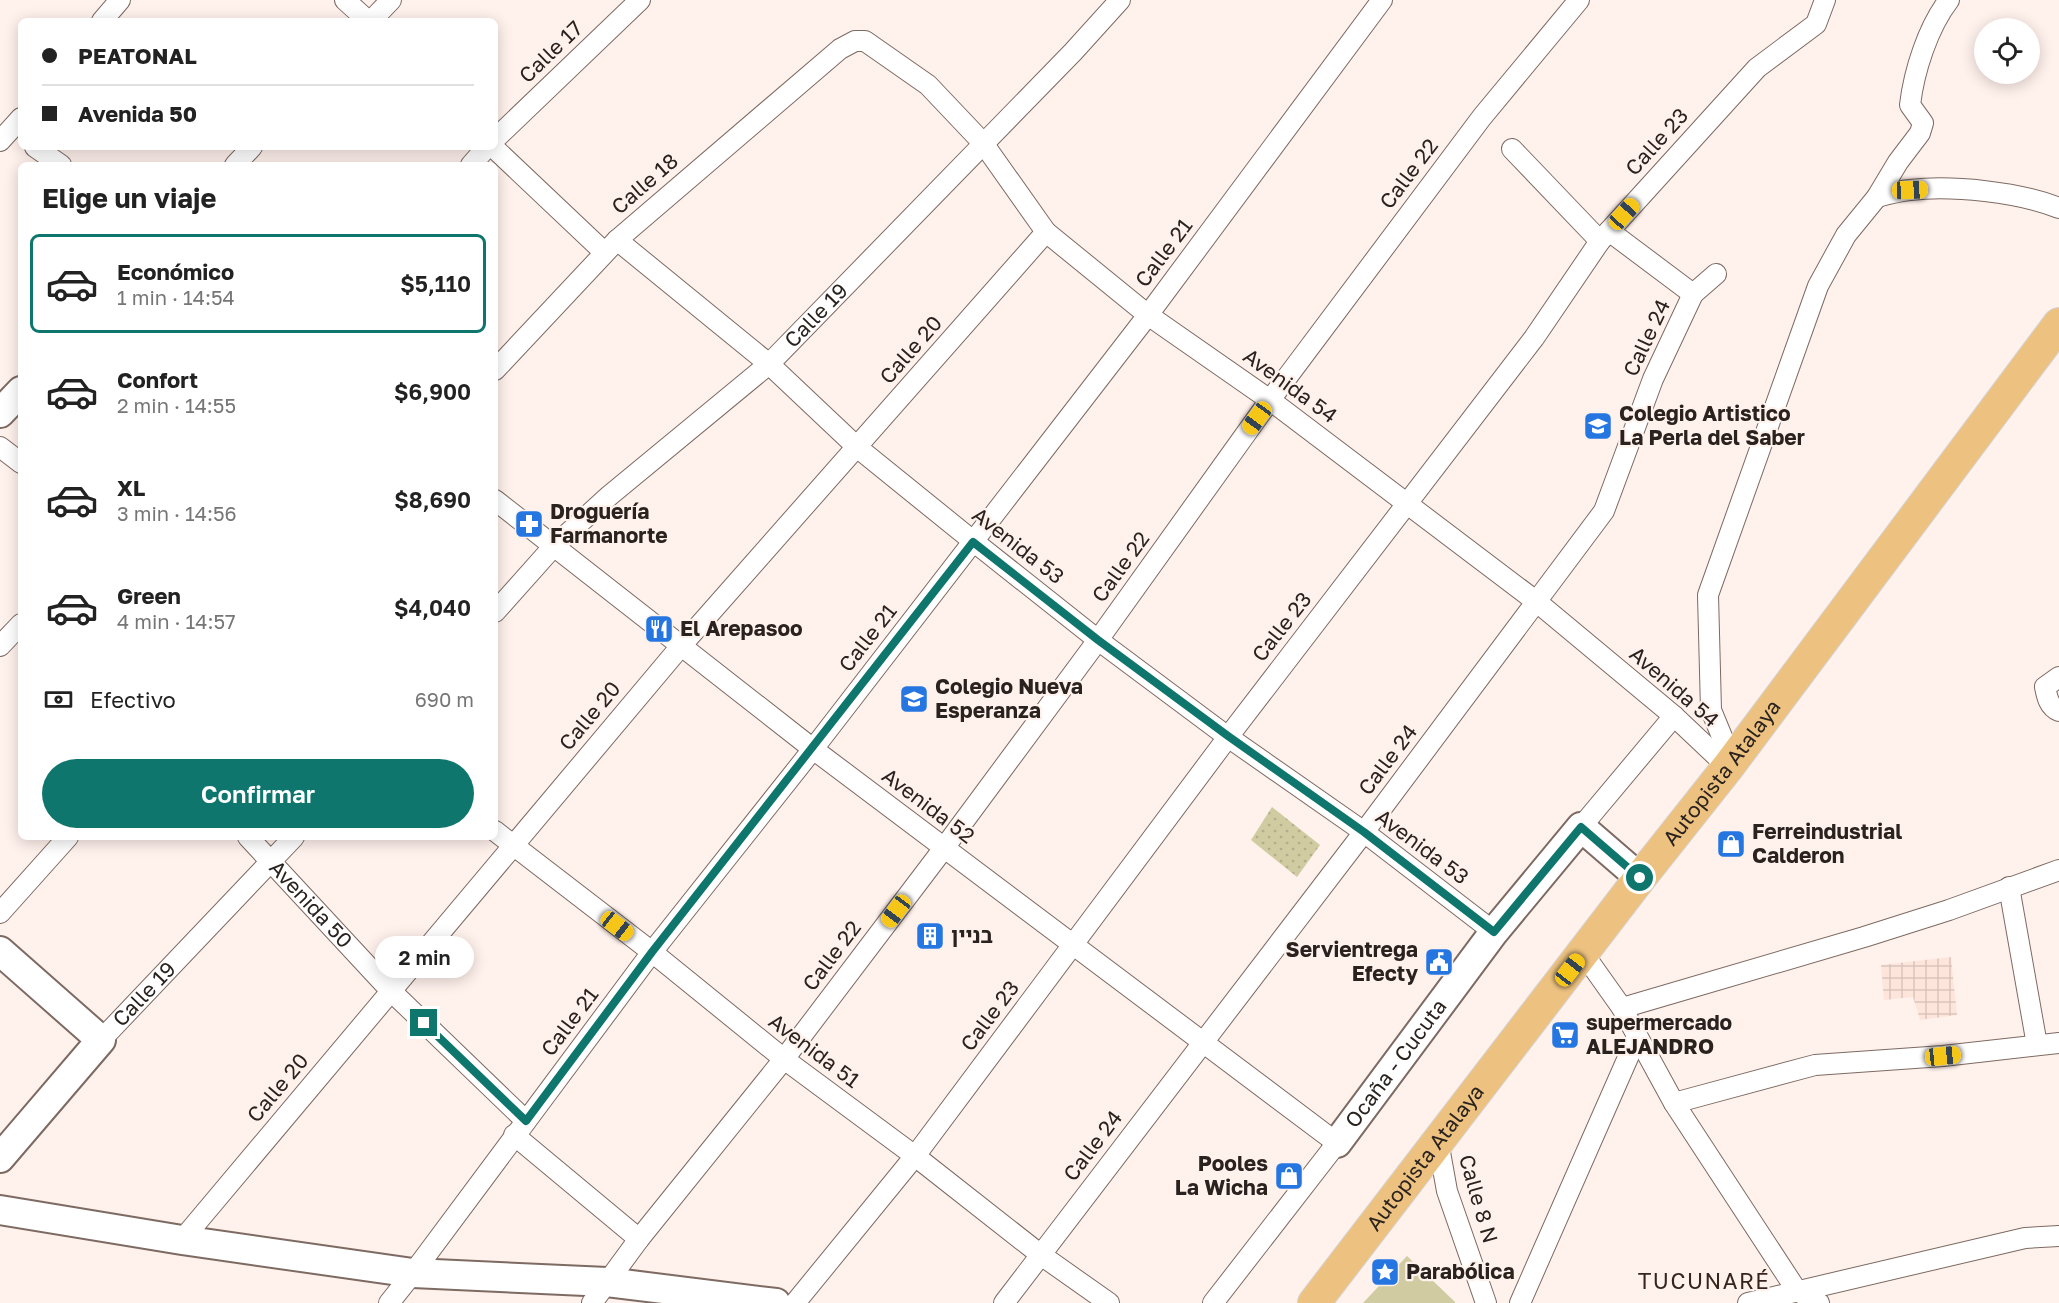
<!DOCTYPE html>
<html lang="es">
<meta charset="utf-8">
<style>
:root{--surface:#fff;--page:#f2f2f2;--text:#222;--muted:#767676;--line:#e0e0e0;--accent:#0f766e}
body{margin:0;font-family:"Golos Text","Noto Sans Hebrew",sans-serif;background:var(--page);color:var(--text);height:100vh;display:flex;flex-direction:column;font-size:22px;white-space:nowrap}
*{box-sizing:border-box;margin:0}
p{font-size:20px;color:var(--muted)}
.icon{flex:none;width:33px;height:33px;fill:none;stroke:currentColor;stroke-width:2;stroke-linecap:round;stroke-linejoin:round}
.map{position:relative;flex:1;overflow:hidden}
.panel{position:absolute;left:18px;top:162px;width:480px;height:678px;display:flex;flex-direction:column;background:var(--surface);border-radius:9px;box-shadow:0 3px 15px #0003}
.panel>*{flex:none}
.banner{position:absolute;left:18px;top:18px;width:480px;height:132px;border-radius:9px;box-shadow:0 3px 15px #0003;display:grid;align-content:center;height:132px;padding:0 24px;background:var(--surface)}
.controls{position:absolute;left:1974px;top:18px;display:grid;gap:12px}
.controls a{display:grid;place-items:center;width:66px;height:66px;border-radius:50%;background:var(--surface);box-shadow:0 3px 15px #0003;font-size:30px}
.end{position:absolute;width:27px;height:27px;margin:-14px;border:8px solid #0f766e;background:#fff;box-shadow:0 0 0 3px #fff}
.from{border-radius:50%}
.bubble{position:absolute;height:42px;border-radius:21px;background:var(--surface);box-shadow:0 3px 15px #0003;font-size:20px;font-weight:600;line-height:42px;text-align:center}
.car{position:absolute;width:18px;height:36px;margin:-18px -9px;border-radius:8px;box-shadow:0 0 4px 2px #0007;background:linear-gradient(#f5c518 24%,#345 0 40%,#f5c518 0 76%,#345 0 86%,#f5c518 0)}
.banner b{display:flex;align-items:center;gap:21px;height:57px;font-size:22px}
.banner b+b{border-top:2px solid var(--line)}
.banner i{width:15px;height:15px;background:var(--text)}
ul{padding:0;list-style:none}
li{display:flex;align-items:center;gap:18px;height:99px;margin:0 12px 9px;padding:0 12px;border:3px solid transparent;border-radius:9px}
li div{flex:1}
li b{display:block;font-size:22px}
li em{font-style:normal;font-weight:600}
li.selected{border-color:var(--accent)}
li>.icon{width:54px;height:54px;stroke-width:1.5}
h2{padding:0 24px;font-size:27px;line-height:72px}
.pay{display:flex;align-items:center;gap:15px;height:66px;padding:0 24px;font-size:22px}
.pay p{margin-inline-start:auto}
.button{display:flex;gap:12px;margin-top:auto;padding:12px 24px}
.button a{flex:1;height:69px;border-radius:36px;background:var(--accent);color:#fff;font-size:24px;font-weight:600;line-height:69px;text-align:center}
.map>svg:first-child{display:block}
.industrial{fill:url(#industrial-grid)}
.grass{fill:url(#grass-dots)}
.garden{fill:#d0cba1}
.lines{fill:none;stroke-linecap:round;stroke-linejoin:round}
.street-casing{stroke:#7d6a62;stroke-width:22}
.secondary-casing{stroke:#7d6a62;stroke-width:32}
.primary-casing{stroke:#d4d3d2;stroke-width:34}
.street{stroke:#fff;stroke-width:20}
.secondary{stroke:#fff;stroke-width:28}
.primary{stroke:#edc280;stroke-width:32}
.route{stroke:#0f766e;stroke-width:8}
.labels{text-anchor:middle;stroke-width:4.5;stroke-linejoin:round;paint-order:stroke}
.street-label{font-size:21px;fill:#2a221f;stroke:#fff1ec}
.poi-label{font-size:21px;font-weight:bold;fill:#2a221f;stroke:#fff1ec;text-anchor:start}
.neighbourhood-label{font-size:22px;letter-spacing:1.5px;fill:#36251f;stroke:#fff1ec}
</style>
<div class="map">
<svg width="2059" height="1303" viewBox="0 0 2059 1303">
<defs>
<pattern id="industrial-grid" width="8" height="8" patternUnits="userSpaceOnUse" patternTransform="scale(1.5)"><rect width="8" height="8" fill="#fde5db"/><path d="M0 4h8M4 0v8" fill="none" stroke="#d9c4bc"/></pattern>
<pattern id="grass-dots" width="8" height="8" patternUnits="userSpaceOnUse" patternTransform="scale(1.5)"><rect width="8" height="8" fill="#d0cba1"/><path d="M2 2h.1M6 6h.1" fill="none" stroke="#b3ae8a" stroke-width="1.8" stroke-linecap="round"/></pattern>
</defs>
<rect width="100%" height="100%" fill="#fff1ec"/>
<path class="industrial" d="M1951 957 1957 1015 1920 1020 1913 997 1884 1000 1881 965Z"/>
<path class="grass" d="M1272 807 1320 845 1297 877 1251 840Z"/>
<path class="garden" d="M1407 1256 1455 1302V1303H1363Z"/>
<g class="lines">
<g class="street-casing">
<g id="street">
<path d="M345 0 368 21"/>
<path d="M102 21 120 0"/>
<path d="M371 21 391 0"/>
<path d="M495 139 640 0"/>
<path d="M0 141 21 118"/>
<path d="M35 147 61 165"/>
<path d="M493 147 604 252"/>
<path d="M1512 149 1600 241"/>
<path d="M235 165 252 147"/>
<path d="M471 165 487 147"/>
<path d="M1877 197C1888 194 1899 191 1910 190 1952 185 2019 192 2059 208"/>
<path d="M1609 231 1693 294"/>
<path d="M617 240 769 364 858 448 973 541 1098 640 1228 737 1364 832 1494 932"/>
<path d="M495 370 617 240 840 49 855 41H865L928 85 983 143 1046 232 1148 315 1270 400 1537 602 1674 716 1728 767"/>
<path d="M0 447 21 463"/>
<path d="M495 500 813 749 1337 1143 1213 1303"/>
<path id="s1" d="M495 612 553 547 609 496 769 364 1073 52 1120 0"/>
<path d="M0 646 21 624"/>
<path d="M2059 677 2045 687C2047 697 2049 707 2059 711"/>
<path d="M1732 761 1711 710 1708 595 1818 286 1846 235 1877 197 1898 162 1920 133 1923 123 1910 105C1914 71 1928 27 1949 0"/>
<path d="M1581 827 1674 716"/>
<path d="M495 831 652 952 784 1059 915 1156 1041 1255 1109 1303"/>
<path id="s2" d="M248 837 390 990 526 1121"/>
<path d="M2009 887 2037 1045"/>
<path d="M0 913 68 837"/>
<path d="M1583 953 1622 1008 1674 1103 1797 1291 1819 1303"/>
<path d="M1622 1008 1864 937 1949 910 2059 870"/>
<path id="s3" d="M101 1040 294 837"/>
<path d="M1674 1103 1815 1065 1943 1056 2059 1043"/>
<path d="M514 1135 639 1239"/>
<path d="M1438 1141 1447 1191 1486 1303"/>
<path d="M182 1240 681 646 1046 232"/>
<path d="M389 1303 413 1273 652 952 813 749 1148 315 1382 0"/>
<path d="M592 1303 639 1239 784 1059 944 848 1098 640 1270 400 1482 117 1579 0"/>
<path d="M795 1303 915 1156 1228 737 1534 338 1600 241 1757 68 1816 24 1825 0"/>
<path d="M1004 1303 1364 832 1604 511 1653 379 1693 294 1716 274"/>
<path d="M1520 1303 1637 1037"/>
<path d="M1748 1303 2025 1238 2059 1236"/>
</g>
</g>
<g class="secondary-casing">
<g id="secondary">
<path d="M0 413 21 391"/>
<path d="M0 951 101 1040 0 1158"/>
<path id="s4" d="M1337 1143 1494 932 1581 827 1640 878"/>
<path d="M0 1210 182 1240 413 1273 607 1282 776 1303"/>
</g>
</g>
<g class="primary-casing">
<g id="primary">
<path id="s5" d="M1314 1303 1640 878 1728 767 2059 324"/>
</g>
</g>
<use href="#street" class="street"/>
<use href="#secondary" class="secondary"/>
<use href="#primary" class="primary"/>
</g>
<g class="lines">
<path class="route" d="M424 1023 526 1121 652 952 973 542 1098 640 1228 736 1364 832 1494 932 1581 827 1640 878"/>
</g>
<defs>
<g id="school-square" transform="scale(1.5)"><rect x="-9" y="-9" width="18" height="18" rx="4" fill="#2576e1" stroke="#fff1ec"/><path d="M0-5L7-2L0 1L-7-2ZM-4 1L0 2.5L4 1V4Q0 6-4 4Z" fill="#fff"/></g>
<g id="pharmacy-square" transform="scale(1.5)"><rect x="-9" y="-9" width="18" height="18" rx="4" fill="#2576e1" stroke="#fff1ec"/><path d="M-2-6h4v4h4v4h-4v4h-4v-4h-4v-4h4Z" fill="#fff"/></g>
<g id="restaurant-square" transform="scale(1.5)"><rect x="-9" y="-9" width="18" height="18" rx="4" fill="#2576e1" stroke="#fff1ec"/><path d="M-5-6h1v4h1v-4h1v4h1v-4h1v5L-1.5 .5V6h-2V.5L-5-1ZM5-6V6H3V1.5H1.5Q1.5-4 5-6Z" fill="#fff"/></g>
<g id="shop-square" transform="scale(1.5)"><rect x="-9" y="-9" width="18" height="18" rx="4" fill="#2576e1" stroke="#fff1ec"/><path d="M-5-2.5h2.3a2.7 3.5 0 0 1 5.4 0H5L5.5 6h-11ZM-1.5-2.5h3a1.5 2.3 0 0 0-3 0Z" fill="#fff"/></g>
<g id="building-square" transform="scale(1.5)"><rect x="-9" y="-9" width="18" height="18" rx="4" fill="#2576e1" stroke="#fff1ec"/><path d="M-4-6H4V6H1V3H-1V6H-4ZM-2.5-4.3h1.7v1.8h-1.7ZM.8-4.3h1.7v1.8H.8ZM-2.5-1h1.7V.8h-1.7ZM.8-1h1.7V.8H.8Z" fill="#fff"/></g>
<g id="civic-square" transform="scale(1.5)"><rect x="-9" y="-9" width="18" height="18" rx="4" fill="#2576e1" stroke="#fff1ec"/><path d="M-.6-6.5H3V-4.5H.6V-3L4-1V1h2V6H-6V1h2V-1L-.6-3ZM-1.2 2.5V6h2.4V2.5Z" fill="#fff"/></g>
<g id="supermarket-square" transform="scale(1.5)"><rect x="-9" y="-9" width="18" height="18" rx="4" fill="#2576e1" stroke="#fff1ec"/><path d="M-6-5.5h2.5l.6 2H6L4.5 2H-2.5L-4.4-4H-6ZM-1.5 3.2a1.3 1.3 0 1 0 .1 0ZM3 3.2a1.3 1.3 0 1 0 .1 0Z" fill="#fff"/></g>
<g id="sight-square" transform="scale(1.5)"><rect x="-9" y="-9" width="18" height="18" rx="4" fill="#2576e1" stroke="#fff1ec"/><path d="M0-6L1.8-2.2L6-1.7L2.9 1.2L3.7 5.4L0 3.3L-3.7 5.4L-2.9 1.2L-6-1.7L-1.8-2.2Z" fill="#fff"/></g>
</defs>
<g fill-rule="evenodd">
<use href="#school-square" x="1598" y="426"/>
<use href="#pharmacy-square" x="529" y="524"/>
<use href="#restaurant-square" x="659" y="629"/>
<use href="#school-square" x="914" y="699"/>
<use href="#shop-square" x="1731" y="844"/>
<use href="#building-square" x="930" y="936"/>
<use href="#civic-square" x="1439" y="962"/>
<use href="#supermarket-square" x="1565" y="1035"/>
<use href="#shop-square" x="1289" y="1176"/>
<use href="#sight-square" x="1385" y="1272"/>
</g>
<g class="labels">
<g class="street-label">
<text transform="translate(551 52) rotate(-44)" y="7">Calle 17</text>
<text transform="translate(1657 142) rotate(-48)" y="7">Calle 23</text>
<text transform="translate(1409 174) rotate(-53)" y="7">Calle 22</text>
<text transform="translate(645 184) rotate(-41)" y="7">Calle 18</text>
<text transform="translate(1164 253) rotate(-53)" y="7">Calle 21</text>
<text dy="7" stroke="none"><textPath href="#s1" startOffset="438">Calle 19</textPath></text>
<text transform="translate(1647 338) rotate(-65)" y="7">Calle 24</text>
<text transform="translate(911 350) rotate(-49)" y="7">Calle 20</text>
<text transform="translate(1290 386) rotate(36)" y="7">Avenida 54</text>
<text transform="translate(1018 546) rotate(38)" y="7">Avenida 53</text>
<text transform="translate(1121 567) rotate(-54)" y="7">Calle 22</text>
<text transform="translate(1282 627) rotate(-52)" y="7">Calle 23</text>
<text transform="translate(868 638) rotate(-52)" y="7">Calle 21</text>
<text transform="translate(1674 687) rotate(41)" y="7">Avenida 54</text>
<text transform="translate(590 716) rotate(-50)" y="7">Calle 20</text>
<text transform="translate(1388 760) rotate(-53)" y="7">Calle 24</text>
<text dy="7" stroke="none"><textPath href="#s5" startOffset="669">Autopista Atalaya</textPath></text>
<text transform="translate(928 806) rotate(37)" y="7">Avenida 52</text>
<text transform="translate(1422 847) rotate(37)" y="7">Avenida 53</text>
<text dy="7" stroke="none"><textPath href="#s2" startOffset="92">Avenida 50</textPath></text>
<text transform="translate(832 956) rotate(-53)" y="7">Calle 22</text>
<text dy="7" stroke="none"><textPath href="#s3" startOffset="63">Calle 19</textPath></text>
<text transform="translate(990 1016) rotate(-53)" y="7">Calle 23</text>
<text transform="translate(570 1022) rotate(-53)" y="7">Calle 21</text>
<text transform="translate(814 1051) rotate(37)" y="7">Avenida 51</text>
<text dy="7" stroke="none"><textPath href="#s4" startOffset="99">Ocaña - Cucuta</textPath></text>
<text transform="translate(278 1088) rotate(-50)" y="7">Calle 20</text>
<text transform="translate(1093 1146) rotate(-53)" y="7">Calle 24</text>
<text dy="7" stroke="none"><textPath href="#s5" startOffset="183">Autopista Atalaya</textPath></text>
<text transform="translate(1478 1199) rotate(74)" y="7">Calle 8 N</text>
</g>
<g class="poi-label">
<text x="1619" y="421">Colegio Artistico<tspan x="1619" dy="24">La Perla del Saber</tspan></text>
<text x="550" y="519">Droguería<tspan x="550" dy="24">Farmanorte</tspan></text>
<text x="680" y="636">El Arepasoo</text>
<text x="935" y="694">Colegio Nueva<tspan x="935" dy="24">Esperanza</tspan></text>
<text x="1752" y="839">Ferreindustrial<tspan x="1752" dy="24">Calderon</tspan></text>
<text x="951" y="943">בניין</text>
<text x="1418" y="957" text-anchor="end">Servientrega<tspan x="1418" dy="24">Efecty</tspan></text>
<text x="1586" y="1030">supermercado<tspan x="1586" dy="24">ALEJANDRO</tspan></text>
<text x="1268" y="1171" text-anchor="end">Pooles<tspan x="1268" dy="24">La Wicha</tspan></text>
<text x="1406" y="1279">Parabólica</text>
</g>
<g class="neighbourhood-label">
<text x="1704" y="1289">TUCUNARÉ</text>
</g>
</g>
</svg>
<div class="controls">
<a><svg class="icon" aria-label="locate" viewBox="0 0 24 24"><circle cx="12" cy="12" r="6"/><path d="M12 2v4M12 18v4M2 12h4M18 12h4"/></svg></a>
</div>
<i class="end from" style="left:1640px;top:878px"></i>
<i class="end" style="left:424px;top:1023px"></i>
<div class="bubble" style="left:375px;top:936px;width:99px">2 min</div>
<i class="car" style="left:1910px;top:190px;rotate:88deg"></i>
<i class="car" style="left:1624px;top:214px;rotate:42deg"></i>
<i class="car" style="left:1257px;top:418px;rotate:216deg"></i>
<i class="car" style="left:896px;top:911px;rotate:217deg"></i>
<i class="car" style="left:617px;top:926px;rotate:128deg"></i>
<i class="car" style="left:1570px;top:970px;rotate:38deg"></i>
<i class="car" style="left:1943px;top:1056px;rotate:84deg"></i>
<div class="banner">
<b><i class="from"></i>PEATONAL</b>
<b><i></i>Avenida 50</b>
</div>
<section class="panel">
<h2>Elige un viaje</h2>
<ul>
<li class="selected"><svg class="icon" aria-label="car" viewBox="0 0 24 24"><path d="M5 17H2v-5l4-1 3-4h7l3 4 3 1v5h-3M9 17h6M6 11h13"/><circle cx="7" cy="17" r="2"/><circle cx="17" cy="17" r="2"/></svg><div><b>Económico</b><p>1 min · 14:54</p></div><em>$5,110</em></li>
<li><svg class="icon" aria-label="car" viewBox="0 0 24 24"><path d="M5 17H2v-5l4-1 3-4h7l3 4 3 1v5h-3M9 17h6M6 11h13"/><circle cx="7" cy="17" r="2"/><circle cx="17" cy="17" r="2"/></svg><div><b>Confort</b><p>2 min · 14:55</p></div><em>$6,900</em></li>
<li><svg class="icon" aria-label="car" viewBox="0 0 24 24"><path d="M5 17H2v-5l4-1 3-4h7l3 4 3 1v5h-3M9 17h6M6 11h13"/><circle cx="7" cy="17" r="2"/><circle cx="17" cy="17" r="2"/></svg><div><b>XL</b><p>3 min · 14:56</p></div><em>$8,690</em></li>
<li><svg class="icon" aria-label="car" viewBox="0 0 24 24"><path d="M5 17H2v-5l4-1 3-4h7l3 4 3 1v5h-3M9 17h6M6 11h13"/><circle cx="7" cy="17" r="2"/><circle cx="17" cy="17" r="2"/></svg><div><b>Green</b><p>4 min · 14:57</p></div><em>$4,040</em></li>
</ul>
<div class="pay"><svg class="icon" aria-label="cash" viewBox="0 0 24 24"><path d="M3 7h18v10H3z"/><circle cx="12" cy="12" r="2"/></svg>Efectivo<p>690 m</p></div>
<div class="button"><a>Confirmar</a></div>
</section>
</div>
